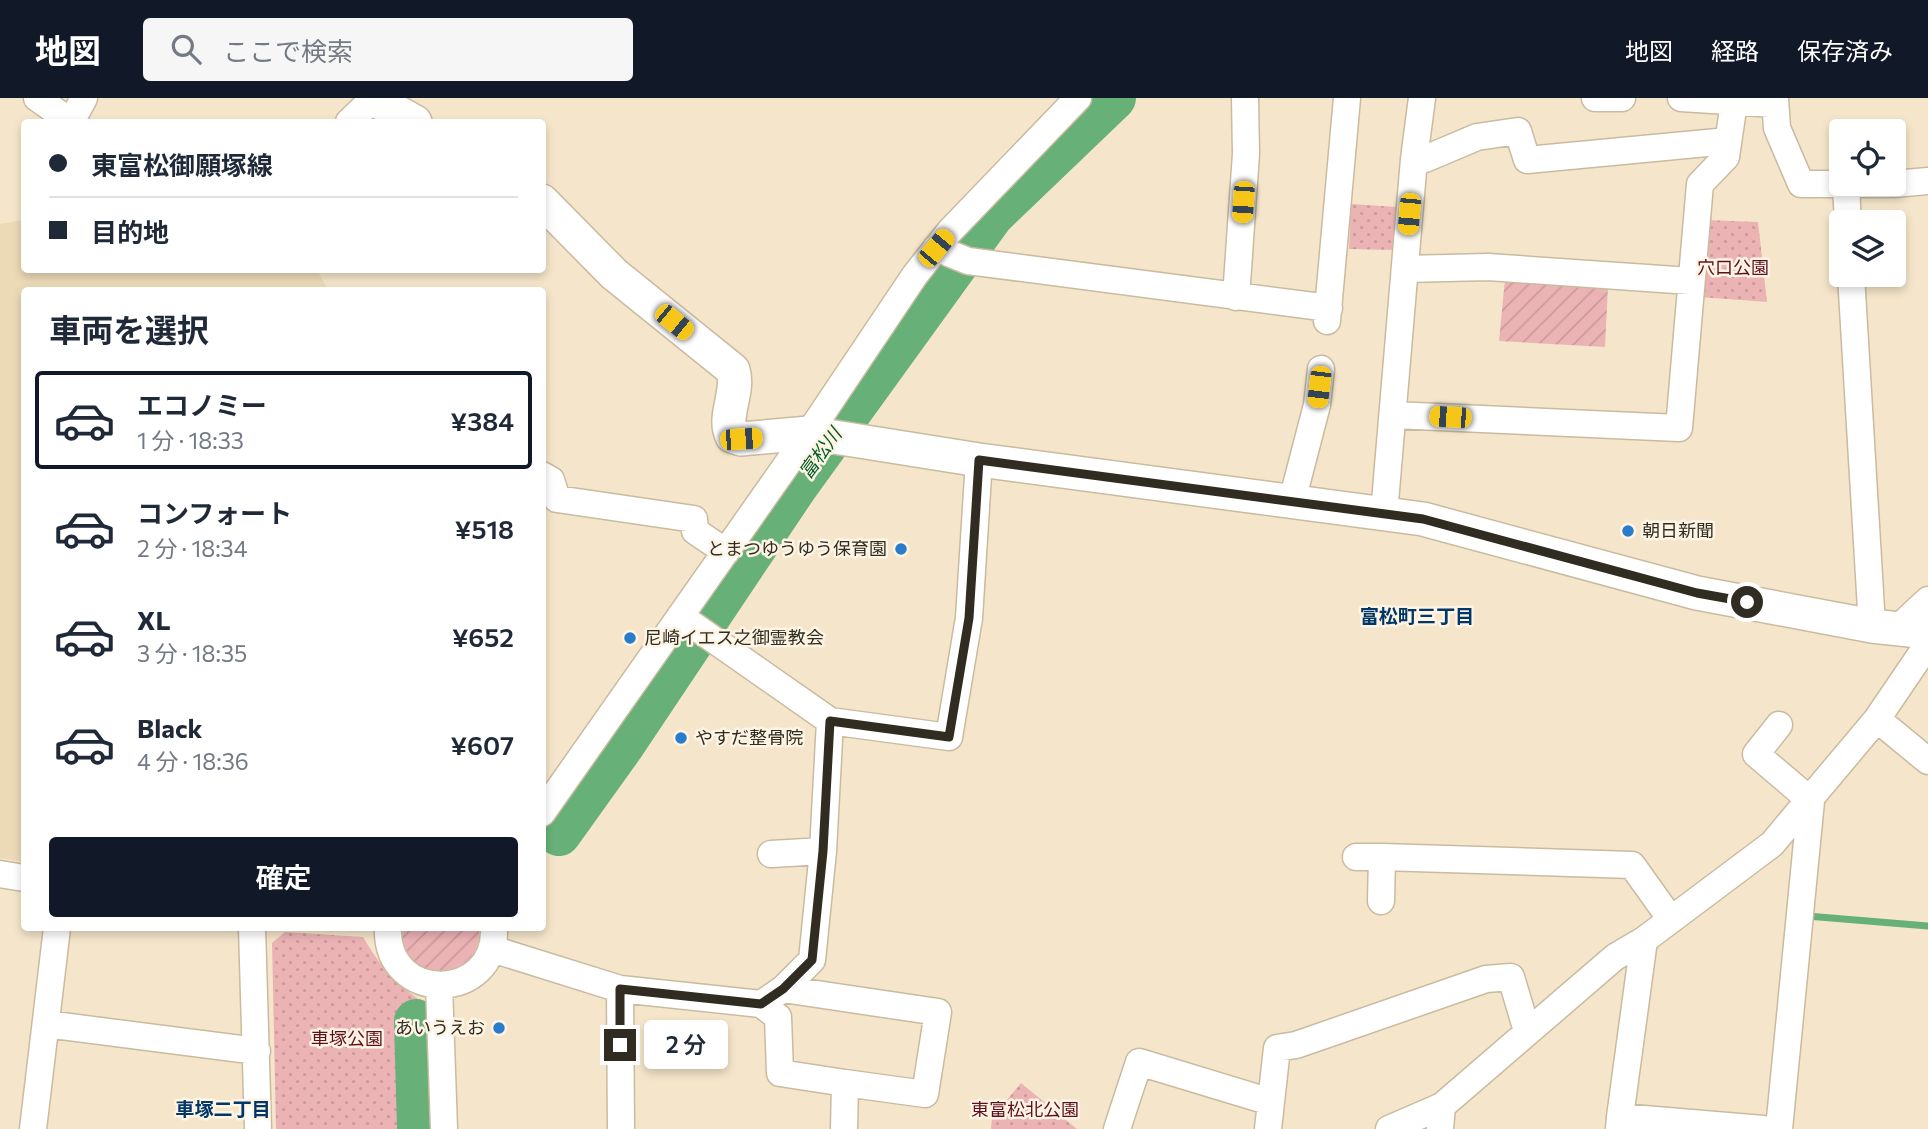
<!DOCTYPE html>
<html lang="ja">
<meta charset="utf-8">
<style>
:root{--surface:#fff;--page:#f6f6f7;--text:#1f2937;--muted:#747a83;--line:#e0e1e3;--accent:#111827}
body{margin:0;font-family:Commissioner,"Noto Sans JP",sans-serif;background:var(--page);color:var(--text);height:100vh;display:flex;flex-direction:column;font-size:26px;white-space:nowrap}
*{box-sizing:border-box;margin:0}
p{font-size:23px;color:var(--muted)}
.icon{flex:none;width:38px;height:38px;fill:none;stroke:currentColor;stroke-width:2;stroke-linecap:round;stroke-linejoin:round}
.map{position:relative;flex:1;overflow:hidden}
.panel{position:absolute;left:21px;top:189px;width:525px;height:644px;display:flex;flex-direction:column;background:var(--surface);border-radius:7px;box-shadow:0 4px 10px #0003}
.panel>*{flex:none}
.banner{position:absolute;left:21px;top:21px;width:525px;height:154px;border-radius:7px;box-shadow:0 4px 10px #0003;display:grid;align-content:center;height:154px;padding:0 28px;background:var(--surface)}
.controls{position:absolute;left:1829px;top:21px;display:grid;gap:14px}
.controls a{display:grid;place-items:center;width:77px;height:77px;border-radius:7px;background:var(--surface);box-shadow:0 4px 10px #0003;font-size:35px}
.end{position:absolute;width:32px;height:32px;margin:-16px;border:9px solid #312c21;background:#fff;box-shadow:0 0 0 4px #fff}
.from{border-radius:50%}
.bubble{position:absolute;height:49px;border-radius:7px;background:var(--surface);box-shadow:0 4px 10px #0003;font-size:23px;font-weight:600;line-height:49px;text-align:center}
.car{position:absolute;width:21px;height:42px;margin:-21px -10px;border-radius:9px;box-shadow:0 0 5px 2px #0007;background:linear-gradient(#f5c518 24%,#345 0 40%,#f5c518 0 76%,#345 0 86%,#f5c518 0)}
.banner b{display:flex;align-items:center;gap:24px;height:66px;font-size:26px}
.banner b+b{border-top:2px solid var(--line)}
.banner i{width:18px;height:18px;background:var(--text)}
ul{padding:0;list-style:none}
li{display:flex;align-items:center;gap:21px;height:98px;margin:0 14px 10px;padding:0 14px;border:4px solid transparent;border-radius:7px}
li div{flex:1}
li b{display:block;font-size:26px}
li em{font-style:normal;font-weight:600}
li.selected{border-color:var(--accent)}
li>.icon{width:63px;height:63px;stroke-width:1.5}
h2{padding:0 28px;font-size:32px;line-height:84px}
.primary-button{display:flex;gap:14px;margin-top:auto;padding:14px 28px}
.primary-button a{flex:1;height:80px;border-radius:7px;background:var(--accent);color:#fff;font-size:28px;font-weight:600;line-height:80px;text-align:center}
header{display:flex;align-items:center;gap:42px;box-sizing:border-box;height:98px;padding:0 35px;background:var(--accent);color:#fff}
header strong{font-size:33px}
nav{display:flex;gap:38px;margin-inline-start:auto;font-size:24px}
.search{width:490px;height:63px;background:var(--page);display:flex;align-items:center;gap:18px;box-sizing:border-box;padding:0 24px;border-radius:7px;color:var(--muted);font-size:26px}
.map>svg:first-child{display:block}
.built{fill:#ecdab7}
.park{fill:url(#park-dots)}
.garden{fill:url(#garden-furrows)}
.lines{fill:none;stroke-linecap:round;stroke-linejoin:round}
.stream{stroke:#67b178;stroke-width:7}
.river{stroke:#67b178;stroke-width:44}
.minor-casing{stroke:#c9bba0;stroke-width:29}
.major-casing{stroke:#c9bba0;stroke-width:36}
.minor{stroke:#fff;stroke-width:26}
.major{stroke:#fff;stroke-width:33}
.route{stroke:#312c21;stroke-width:9}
.poi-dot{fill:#297ccb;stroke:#fdf4e4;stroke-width:2.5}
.labels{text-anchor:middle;stroke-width:5;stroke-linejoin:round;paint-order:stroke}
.park-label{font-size:18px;fill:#600e1f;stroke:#fdf4e4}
.poi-label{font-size:18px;fill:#312c21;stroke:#fdf4e4;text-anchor:start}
.water-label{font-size:19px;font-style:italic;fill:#005b27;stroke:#fdf4e4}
.neighbourhood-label{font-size:19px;font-weight:bold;fill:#003768;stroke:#fdf4e4}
</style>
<header>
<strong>地図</strong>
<div class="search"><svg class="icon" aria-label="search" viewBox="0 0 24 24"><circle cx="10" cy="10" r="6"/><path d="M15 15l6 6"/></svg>ここで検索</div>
<nav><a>地図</a><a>経路</a><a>保存済み</a></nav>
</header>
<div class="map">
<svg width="1928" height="1031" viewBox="0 0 1928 1031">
<defs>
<pattern id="park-dots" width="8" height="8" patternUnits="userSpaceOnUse" patternTransform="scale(1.75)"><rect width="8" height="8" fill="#ecb3b5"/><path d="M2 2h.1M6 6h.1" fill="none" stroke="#cb9a9b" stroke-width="1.8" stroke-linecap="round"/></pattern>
<pattern id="garden-furrows" width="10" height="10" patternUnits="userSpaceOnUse" patternTransform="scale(1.75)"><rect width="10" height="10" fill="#ecb3b5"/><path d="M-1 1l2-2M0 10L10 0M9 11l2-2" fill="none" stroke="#cb9a9b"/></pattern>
</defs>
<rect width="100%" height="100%" fill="#f5e6cb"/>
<path class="built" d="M24 122V172H317L328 192H24V764L0 760V126Z"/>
<path class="park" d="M1351 106 1397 109 1393 152 1349 151Z
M1707 122 1758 124 1767 204 1700 199Z
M285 834 363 839C379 866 394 885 420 902L425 1031H276L272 845Z
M1021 985 1077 1031H991L992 1020Z"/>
<path class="garden" d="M1505 181 1608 188 1605 249 1499 243Z
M403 830H479C484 886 398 888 403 830Z"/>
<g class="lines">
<path class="stream" d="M1807 818 1928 828"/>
<path class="river" d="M559 736 622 648 796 388 992 117 1114 0
M416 923 419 1031"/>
<g class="minor-casing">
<path id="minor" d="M37 0 71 24 84 0
M1595 0H1622
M1681 0 1775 6
M1775 0 1777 30 1801 86H1890
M349 24 373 1
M1414 61H1425L1477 39 1518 33 1527 62 1728 43
M1894 86 1928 83
M1846 88 1848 124
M936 150 968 163 1329 210
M1405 171 1488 169 1690 183
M1851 177 1872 528
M1236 199 1246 56 1245 0
M1327 223 1347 0
M1394 317 1679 330 1700 86 1726 59 1734 4
M542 377 551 382 557 401 694 421 695 433 726 454
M1292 403 1317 307 1321 271
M1384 416 1414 61 1422 0
M680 518 830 623 823 753 812 862 783 891
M1897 531 1928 502
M1877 621 1928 663
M830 623 949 639 969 520 979 362
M1779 627 1756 656 1811 703 1779 1031
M542 715 809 335 915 177 950 133 1078 0
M771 756 823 753
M1356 759H1382L1381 803
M1382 759 1632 767 1670 820
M0 776 24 780
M252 830 258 1031
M388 830C385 906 497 905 494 830
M492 851 620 891 621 1031
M439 887 444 1031
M620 891 761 906 778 919 780 975 845 985 844 1031
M761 906 783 891 938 914 925 996 845 985
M46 926 257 953
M1271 1004 1277 950 1296 947 1486 881 1511 879 1527 933
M1620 1019 1644 842
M33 1031 57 830
M1117 1031 1139 964 1271 1004 1268 1031
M1389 1031 1442 1008
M1440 1031 1442 1008 1615 859 1644 842 1772 746 1877 621 1928 546
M1619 1031 1620 1019 1763 1031"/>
</g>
<g class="major-casing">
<path id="major" d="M372 0 415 24
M542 103 614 176 733 272C740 294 722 318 732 338L741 341 809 335 979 362 1423 421 1697 495 1872 528 1928 534"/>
</g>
<use href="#minor" class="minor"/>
<use href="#major" class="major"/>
</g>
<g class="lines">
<path class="route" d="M620 947V891L761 906 783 891 812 862 823 753 830 623 949 639 969 520 979 362 1423 421 1697 495 1747 504"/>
</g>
<g class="poi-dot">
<circle cx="1628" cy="433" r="7"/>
<circle cx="901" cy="451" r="7"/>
<circle cx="630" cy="540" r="7"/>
<circle cx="681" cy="640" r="7"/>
<circle cx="499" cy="930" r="7"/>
</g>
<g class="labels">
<g class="park-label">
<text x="1733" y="176">穴口公園</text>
<text x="347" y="947">車塚公園</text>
<text x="1025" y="1018">東富松北公園</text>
</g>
<g class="poi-label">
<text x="1642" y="439">朝日新聞</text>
<text x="887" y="457" text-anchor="end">とまつゆうゆう保育園</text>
<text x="644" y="546">尼崎イエス之御霊教会</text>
<text x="695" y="646">やすだ整骨院</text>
<text x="485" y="936" text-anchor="end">あいうえお</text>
</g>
<g class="water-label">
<text transform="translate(820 355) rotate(-54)" y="7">富松川</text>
</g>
<g class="neighbourhood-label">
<text x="1417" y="525">富松町三丁目</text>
<text x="223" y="1018">車塚二丁目</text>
</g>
</g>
</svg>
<div class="controls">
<a><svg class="icon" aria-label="locate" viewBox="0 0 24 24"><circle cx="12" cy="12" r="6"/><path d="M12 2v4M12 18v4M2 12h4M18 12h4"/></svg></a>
<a><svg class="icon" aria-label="layers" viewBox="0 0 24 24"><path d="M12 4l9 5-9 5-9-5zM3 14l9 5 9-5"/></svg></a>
</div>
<i class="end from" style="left:1747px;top:504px"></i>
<i class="end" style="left:620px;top:947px"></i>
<div class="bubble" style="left:644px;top:922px;width:84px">2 分</div>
<i class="car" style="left:1243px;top:104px;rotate:184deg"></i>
<i class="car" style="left:1409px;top:116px;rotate:185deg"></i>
<i class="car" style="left:936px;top:150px;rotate:40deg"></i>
<i class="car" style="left:674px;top:224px;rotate:129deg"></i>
<i class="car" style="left:1319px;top:289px;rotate:187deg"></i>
<i class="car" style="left:1450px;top:319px;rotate:273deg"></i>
<i class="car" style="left:741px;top:341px;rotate:86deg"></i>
<div class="banner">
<b><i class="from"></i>東富松御願塚線</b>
<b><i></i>目的地</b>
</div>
<section class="panel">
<h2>車両を選択</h2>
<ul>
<li class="selected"><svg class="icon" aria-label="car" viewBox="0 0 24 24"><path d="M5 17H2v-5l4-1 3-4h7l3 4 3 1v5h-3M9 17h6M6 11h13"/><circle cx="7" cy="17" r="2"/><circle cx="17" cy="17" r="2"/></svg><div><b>エコノミー</b><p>1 分 · 18:33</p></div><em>¥384</em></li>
<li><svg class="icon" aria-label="car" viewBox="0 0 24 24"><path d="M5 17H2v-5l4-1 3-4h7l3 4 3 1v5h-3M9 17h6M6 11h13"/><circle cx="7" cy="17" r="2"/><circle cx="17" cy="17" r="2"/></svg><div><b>コンフォート</b><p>2 分 · 18:34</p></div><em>¥518</em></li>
<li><svg class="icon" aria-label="car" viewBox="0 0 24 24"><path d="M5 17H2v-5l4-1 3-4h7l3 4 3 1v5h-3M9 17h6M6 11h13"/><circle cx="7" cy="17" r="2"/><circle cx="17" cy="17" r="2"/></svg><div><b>XL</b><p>3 分 · 18:35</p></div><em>¥652</em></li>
<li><svg class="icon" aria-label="car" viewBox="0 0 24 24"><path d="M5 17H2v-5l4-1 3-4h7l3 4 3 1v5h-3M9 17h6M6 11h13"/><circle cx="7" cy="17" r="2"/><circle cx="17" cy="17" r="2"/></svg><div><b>Black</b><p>4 分 · 18:36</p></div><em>¥607</em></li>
</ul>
<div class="primary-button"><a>確定</a></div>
</section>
</div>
